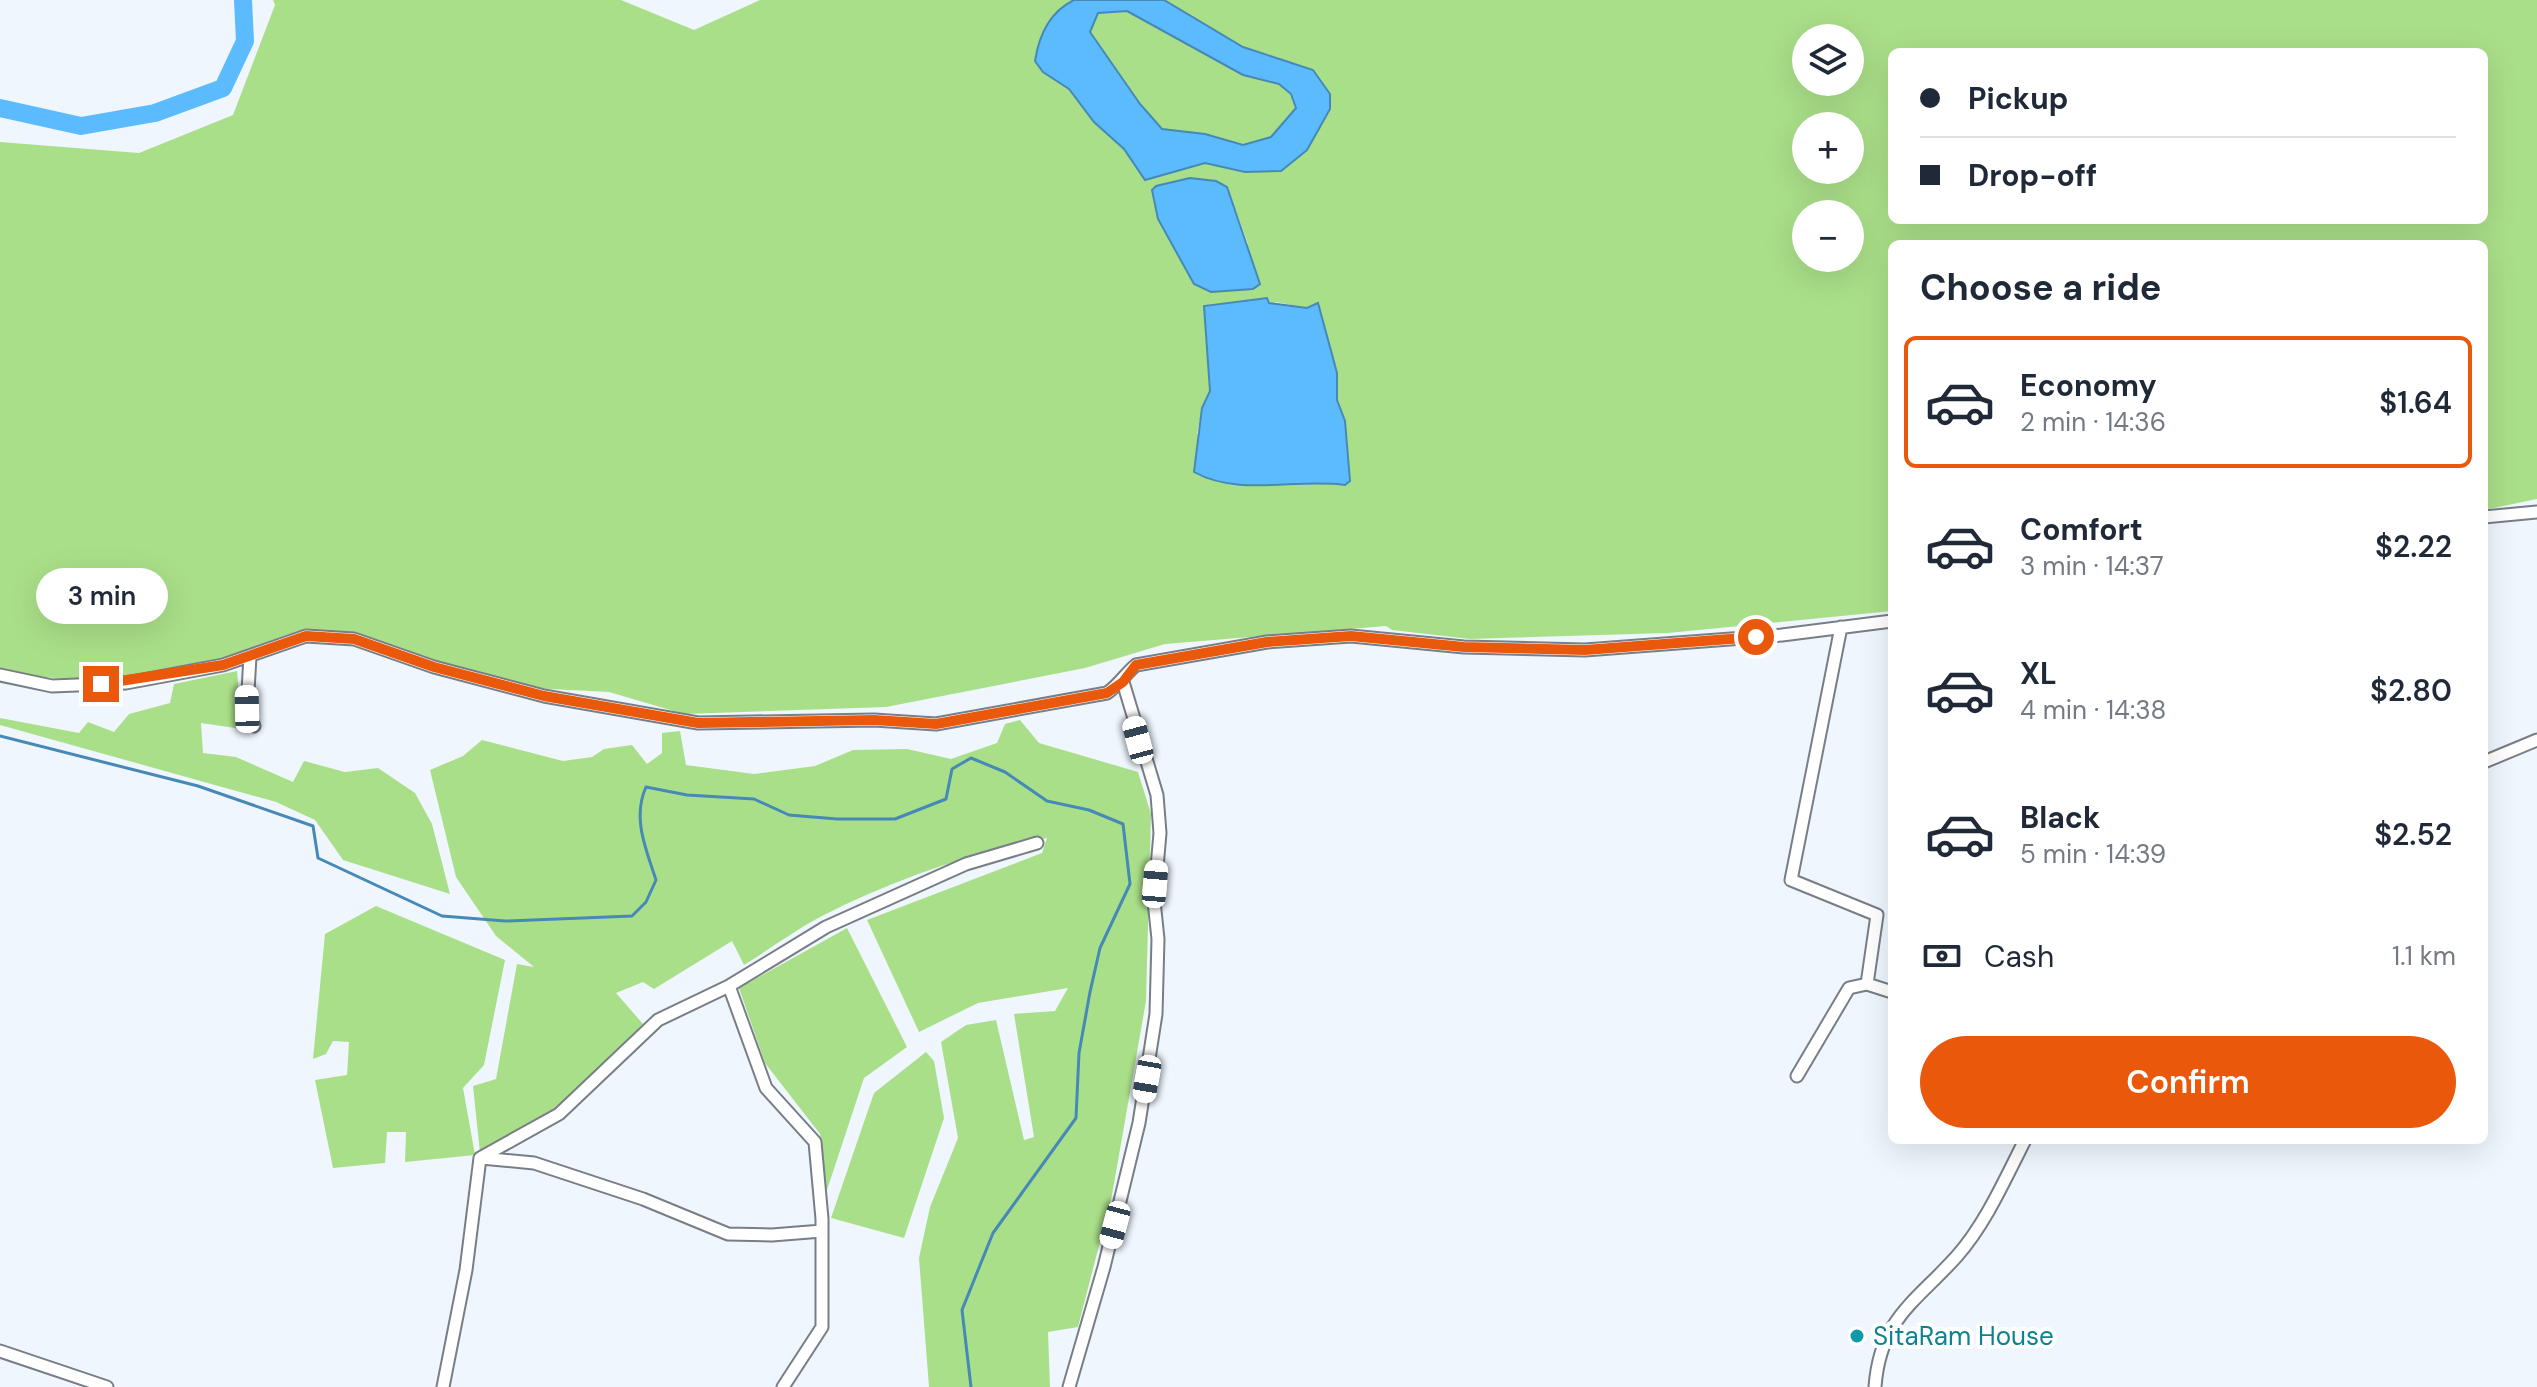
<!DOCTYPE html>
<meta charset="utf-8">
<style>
:root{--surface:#fff;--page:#f6f6f7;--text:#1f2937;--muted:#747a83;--line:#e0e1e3;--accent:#ea580c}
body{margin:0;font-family:"DM Sans",sans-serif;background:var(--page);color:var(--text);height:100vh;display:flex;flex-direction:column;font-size:30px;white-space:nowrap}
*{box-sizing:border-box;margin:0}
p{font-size:26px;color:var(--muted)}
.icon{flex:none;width:44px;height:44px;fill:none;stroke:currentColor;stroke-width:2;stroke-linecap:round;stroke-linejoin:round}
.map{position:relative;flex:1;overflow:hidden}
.drawer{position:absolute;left:1888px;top:240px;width:600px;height:904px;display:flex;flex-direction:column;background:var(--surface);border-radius:12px;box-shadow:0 8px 32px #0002}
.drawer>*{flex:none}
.guide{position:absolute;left:1888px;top:48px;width:600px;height:176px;border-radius:12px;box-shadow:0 8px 32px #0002;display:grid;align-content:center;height:176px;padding:0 32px;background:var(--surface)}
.tools{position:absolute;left:1792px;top:24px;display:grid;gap:16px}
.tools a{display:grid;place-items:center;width:72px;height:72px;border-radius:50%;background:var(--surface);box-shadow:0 8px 32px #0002;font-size:40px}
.end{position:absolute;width:36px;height:36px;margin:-18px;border:10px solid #ea580c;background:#fff;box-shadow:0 0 0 4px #fff}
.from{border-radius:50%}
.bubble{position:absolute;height:56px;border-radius:28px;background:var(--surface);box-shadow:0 8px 32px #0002;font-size:26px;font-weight:600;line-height:56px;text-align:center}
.car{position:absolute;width:24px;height:48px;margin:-24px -12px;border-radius:10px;box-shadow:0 0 6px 2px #0007;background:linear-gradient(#fff 24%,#345 0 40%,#fff 0 76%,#345 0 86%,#fff 0)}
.guide b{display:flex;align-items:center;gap:28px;height:76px;font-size:30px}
.guide b+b{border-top:2px solid var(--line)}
.guide i{width:20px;height:20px;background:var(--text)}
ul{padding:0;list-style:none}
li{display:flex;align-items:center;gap:24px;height:132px;margin:0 16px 12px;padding:0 16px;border:4px solid transparent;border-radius:12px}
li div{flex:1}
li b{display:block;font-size:30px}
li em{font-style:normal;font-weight:600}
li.active{border-color:var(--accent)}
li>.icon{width:72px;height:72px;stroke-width:1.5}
h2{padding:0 32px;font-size:36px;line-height:96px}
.pay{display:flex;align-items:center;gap:20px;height:88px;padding:0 32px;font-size:30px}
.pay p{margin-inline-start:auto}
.button{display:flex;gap:16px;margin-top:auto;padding:16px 32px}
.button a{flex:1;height:92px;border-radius:48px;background:var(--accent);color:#fff;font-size:32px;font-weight:600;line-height:92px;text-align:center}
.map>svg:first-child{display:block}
.green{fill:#aadf89;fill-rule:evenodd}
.water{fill:#5cbbfc;stroke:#4689b7;stroke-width:2;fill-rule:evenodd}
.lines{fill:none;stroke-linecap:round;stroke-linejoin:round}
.stream{stroke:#4689b7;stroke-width:3}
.river{stroke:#5cbbfc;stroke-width:18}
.minor-casing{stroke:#787e86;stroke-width:15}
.minor{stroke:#fff;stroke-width:11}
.route{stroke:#ea580c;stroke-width:10}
.culture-dot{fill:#0f9aa8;stroke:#fff;stroke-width:3}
.labels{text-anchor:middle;stroke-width:8;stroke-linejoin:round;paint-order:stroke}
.culture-label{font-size:26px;fill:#0d838f;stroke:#fff;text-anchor:start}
</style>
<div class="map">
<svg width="2537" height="1387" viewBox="0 0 2537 1387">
<rect width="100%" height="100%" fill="#eff6fe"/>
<path class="green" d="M273 0H621L694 30 760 0H1074C1049 12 1039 35 1035 61L1043 72 1069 89 1094 122 1124 149 1145 180 1205 163 1245 172 1307 150 1330 108 1280 58 1243 47 1164 0H2537V499L2484 510V244H1892V611L1668 633 1470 639 1392 630 1386 626 1165 644 1085 668 886 707 684 714 609 692 531 688 439 665 358 633H303L236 653 216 664 105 681 38 677 0 669V142L139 153 233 115 275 5ZM1806 38H1850V82H1806ZM1892 52H2484V220H1892ZM1806 126H1850V170H1806ZM1190 178 1227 186 1248 244 1152 190 1156 186ZM1806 214H1850V258H1806ZM1276 302 1307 308 1337 373V400L1345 422 1350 481 1345 485 1197 434 1202 408 1210 391 1205 306Z
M1127 11 1243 75 1279 84 1291 94 1297 108 1271 137 1243 145 1205 134 1162 129 1140 104 1090 32 1098 12Z
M237 671 242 729 201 723 203 753 236 757 293 782 304 761 345 772 378 768 415 793 432 824 450 894 343 860 315 820 276 802 0 725V718L79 733 88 722 114 732 129 714 170 703 174 684Z
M1020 720 1039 743 1138 772 1151 814 1146 1001 1112 1195 1078 1327 1048 1332 1050 1387H929L919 1258 930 1207 958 1138 941 1042 966 1025 996 1020 1024 1140 1034 1137 1014 1014 1055 1011 1068 988 978 1003 919 1032 867 920 1042 853 1047 838C970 853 892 880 822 916 795 930 770 949 744 965L732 941 654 989 643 982 616 993 643 1024 557 1113 480 1153 473 1086 496 1079 517 964 534 967 496 936 456 877 430 770 463 756 482 740 563 761 592 757 604 749 632 745 647 764 662 753V733L680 731 686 765 754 774 815 766 853 750 907 749 951 759 997 743 1005 724Z
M376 906 505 960 484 1065 463 1088 475 1155 405 1162 406 1132H387L385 1163 333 1168 315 1080 347 1075 349 1042 333 1041 326 1054 313 1059 325 934Z
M847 928 907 1047 864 1078 826 1193 820 1134 765 1063 739 988Z
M926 1052 934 1061 944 1118 904 1238 831 1218 874 1093Z"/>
<path class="water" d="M1074 0H1164L1243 47 1313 70 1330 94V109L1307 150 1281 171 1245 172 1205 163 1145 180 1124 149 1094 122 1069 89 1043 72 1035 61C1039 35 1049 12 1074 0ZM1127 11 1243 75 1279 84 1291 94 1296 108 1271 137 1243 145 1205 134 1162 129 1140 104 1090 32 1098 13Z
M1190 178 1216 181 1227 187 1260 284 1253 289 1211 292 1194 284 1158 219 1152 190 1156 186Z
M1267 298 1269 303 1307 308 1318 303 1337 373V400L1345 421 1350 481 1345 485C1296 478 1239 497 1194 472L1202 408 1210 391 1204 306Z"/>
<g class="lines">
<path class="stream" d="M0 736 198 786 313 826 318 858 442 916 505 921 632 916 646 902 656 880C646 849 632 818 646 787L687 795 754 799 789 815 837 819H895L946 799 952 769 971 758 1005 772 1047 801 1089 810 1123 824 1130 884 1100 948 1090 992 1079 1053 1076 1118 993 1233 962 1310 971 1387"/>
<path class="river" d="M0 108 81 126 155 113 223 88 245 41 243 0"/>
<g class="minor-casing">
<path id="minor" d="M2484 517 2537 512
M250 656 247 709 254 726
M0 675 52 686 126 683 223 665 306 636 354 639 434 667 544 696 698 723 874 720 936 724 1107 693C1119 685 1125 674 1136 665L1267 642 1351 636 1464 647 1585 650 1782 635 1892 621
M2484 762 2537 740
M1867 984 1892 992
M729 986 826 927 966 864 1037 843
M1797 1076 1849 988 1867 984 1877 915 1791 880 1841 627
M480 1158 559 1114 658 1020 729 986 766 1088 815 1142 822 1219V1327L783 1387
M481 1158 534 1163 643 1199 728 1234 772 1235 822 1231
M0 1351 107 1387
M443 1387 466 1270 480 1158
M1069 1387 1104 1267 1139 1123 1156 1014 1158 939 1154 901 1160 833 1157 795 1123 682
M1875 1387C1880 1318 1917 1301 1957 1256 1986 1223 2005 1179 2025 1140"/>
</g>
<use href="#minor" class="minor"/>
</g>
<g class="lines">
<path class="route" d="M101 684 223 665 306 636 354 639 434 667 544 696 698 723 874 720 936 724 1107 693 1123 682 1136 665 1267 642 1351 636 1464 647 1585 650 1756 637"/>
</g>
<circle class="culture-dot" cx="1857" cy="1336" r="8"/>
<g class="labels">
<g class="culture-label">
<text x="1873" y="1345">SitaRam House</text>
</g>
</g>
</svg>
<div class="tools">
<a><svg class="icon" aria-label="layers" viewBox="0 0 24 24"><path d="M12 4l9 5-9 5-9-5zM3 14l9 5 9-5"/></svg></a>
<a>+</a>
<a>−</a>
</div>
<i class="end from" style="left:1756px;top:637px"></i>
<i class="end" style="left:101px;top:684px"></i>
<div class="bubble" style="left:36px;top:568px;width:132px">3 min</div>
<i class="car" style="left:247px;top:709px;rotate:359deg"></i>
<i class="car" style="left:1138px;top:740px;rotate:345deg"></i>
<i class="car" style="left:1155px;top:884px;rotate:5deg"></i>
<i class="car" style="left:1147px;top:1079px;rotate:190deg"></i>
<i class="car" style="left:1115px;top:1225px;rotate:195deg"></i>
<div class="guide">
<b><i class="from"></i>Pickup</b>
<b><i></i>Drop-off</b>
</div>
<section class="drawer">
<h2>Choose a ride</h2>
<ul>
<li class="active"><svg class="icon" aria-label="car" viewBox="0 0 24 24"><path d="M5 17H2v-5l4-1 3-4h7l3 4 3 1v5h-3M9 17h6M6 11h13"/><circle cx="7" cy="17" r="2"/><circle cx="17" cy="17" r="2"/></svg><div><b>Economy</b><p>2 min · 14:36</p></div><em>$1.64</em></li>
<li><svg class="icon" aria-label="car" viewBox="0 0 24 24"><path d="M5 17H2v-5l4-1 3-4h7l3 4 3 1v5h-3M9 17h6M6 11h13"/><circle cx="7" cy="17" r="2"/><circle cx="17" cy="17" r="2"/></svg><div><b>Comfort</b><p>3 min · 14:37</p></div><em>$2.22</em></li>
<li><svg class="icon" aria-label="car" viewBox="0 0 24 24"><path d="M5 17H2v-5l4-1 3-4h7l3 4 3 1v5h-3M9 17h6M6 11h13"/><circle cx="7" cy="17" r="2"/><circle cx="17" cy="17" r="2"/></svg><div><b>XL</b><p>4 min · 14:38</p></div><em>$2.80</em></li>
<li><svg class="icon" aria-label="car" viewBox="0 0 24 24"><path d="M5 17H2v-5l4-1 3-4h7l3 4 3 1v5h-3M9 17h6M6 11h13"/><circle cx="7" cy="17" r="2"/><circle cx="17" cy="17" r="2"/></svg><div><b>Black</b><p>5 min · 14:39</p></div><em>$2.52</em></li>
</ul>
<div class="pay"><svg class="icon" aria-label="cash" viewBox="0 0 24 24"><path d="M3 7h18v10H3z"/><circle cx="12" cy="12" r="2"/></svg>Cash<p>1.1 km</p></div>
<div class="button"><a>Confirm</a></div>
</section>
</div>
